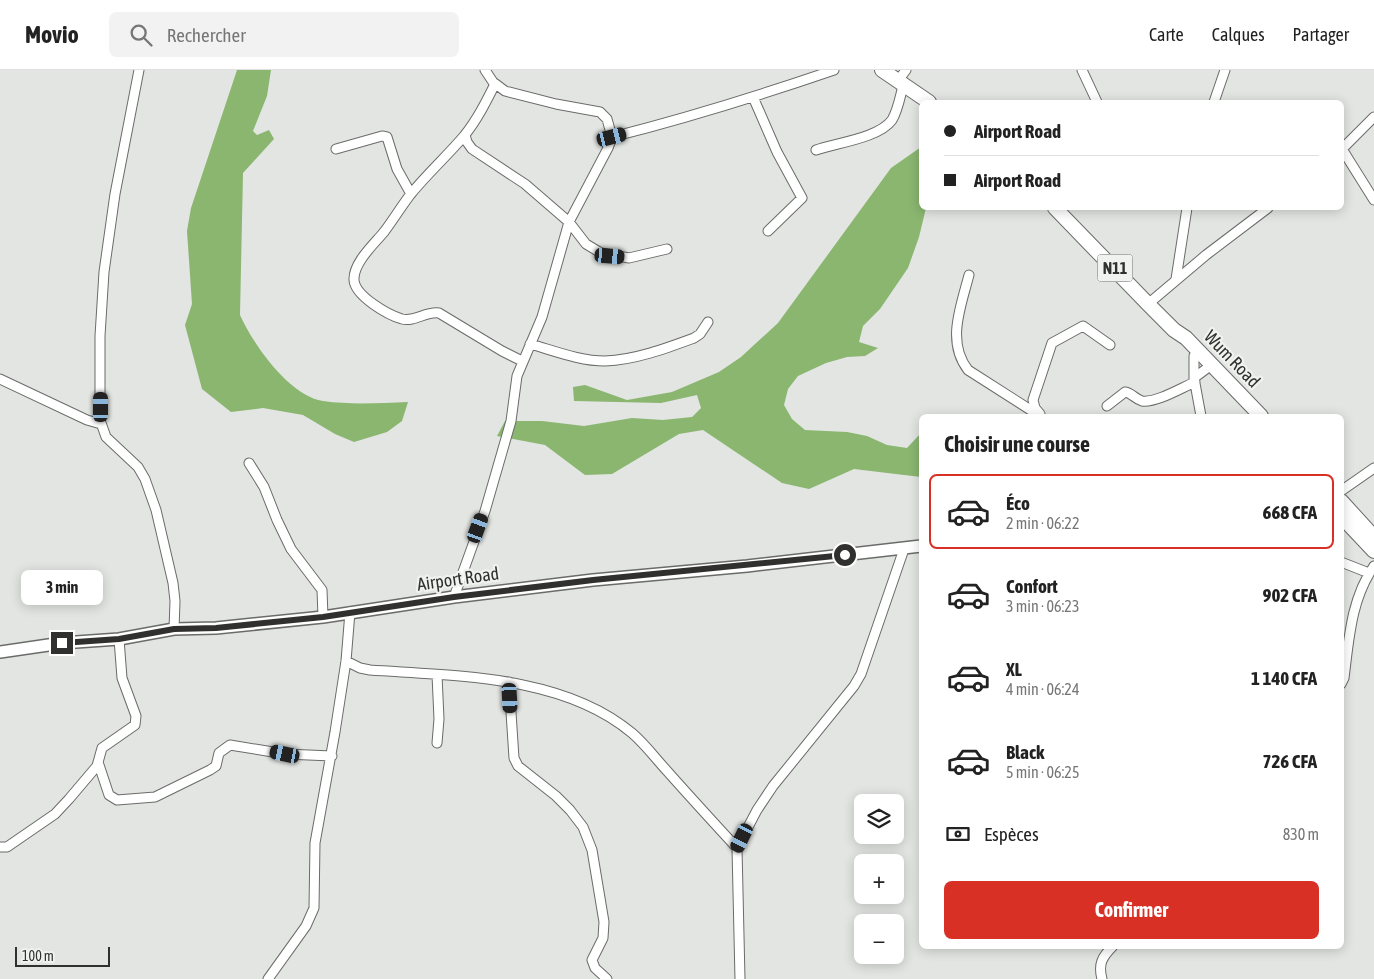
<!DOCTYPE html>
<html lang="fr">
<meta charset="utf-8">
<style>
:root{--surface:#fff;--page:#f2f2f2;--text:#222;--muted:#767676;--line:#e0e0e0;--accent:#d93025}
body{margin:0;font-family:"Asap Condensed",sans-serif;background:var(--page);color:var(--text);height:100vh;display:flex;flex-direction:column;font-size:19px;white-space:nowrap}
*{box-sizing:border-box;margin:0}
p{font-size:16px;color:var(--muted)}
.icon{flex:none;width:28px;height:28px;fill:none;stroke:currentColor;stroke-width:2;stroke-linecap:round;stroke-linejoin:round}
.map{position:relative;flex:1;overflow:hidden}
.details{position:absolute;left:919px;top:344px;width:425px;height:535px;display:flex;flex-direction:column;background:var(--surface);border-radius:8px;box-shadow:0 2px 12px #0003}
.details>*{flex:none}
.guide{position:absolute;left:919px;top:30px;width:425px;height:110px;border-radius:8px;box-shadow:0 2px 12px #0003;display:grid;align-content:center;height:110px;padding:0 25px;background:var(--surface)}
.controls{position:absolute;left:854px;top:724px;display:grid;gap:10px}
.controls a{display:grid;place-items:center;width:50px;height:50px;border-radius:8px;background:var(--surface);box-shadow:0 2px 12px #0003;font-size:25px}
.scale{position:absolute;left:15px;bottom:12px;width:95px;box-sizing:border-box;padding-left:5px;border:2px solid #30312f;border-top:0;font-size:14px;line-height:18px;white-space:nowrap;color:#30312f;-webkit-text-stroke:4px #eff2ee;paint-order:stroke}
.end{position:absolute;width:22px;height:22px;margin:-11px;border:6px solid #30312f;background:#fff;box-shadow:0 0 0 2px #fff}
.from{border-radius:50%}
.bubble{position:absolute;height:35px;border-radius:8px;background:var(--surface);box-shadow:0 2px 12px #0003;font-size:16px;font-weight:700;line-height:35px;text-align:center}
.car{position:absolute;width:15px;height:30px;margin:-15px -8px;border-radius:6px;box-shadow:0 0 4px 1px #0007;background:linear-gradient(#222 24%,#8ab4d8 0 40%,#222 0 76%,#8ab4d8 0 86%,#222 0)}
.guide b{display:flex;align-items:center;gap:18px;height:48px;font-size:19px}
.guide b+b{border-top:1px solid var(--line)}
.guide i{width:12px;height:12px;background:var(--text)}
ul{padding:0;list-style:none}
li{display:flex;align-items:center;gap:15px;height:75px;margin:0 10px 8px;padding:0 15px;border:2px solid transparent;border-radius:8px}
li div{flex:1}
li b{display:block;font-size:19px}
li em{font-style:normal;font-weight:700}
li.active{border-color:var(--accent)}
li>.icon{width:45px;height:45px;stroke-width:1.5}
h2{padding:0 25px;font-size:22px;line-height:60px}
.pay{display:flex;align-items:center;gap:12px;height:55px;padding:0 25px;font-size:19px}
.pay p{margin-inline-start:auto}
.cta{display:flex;gap:10px;margin-top:auto;padding:10px 25px}
.cta a{flex:1;height:58px;border-radius:8px;background:var(--accent);color:#fff;font-size:20px;font-weight:700;line-height:58px;text-align:center}
header{display:flex;align-items:center;gap:30px;box-sizing:border-box;height:70px;padding:0 25px;background:var(--surface);border-bottom:1px solid var(--line)}
header strong{font-size:24px}
nav{display:flex;gap:28px;margin-inline-start:auto;font-size:18px}
.search{width:350px;height:45px;background:var(--page);display:flex;align-items:center;gap:12px;box-sizing:border-box;padding:0 18px;border-radius:8px;color:var(--muted);font-size:19px}
.map>svg:first-child{display:block}
.forest{fill:#8ab670}
.lines{fill:none;stroke-linecap:round;stroke-linejoin:round}
.minor-casing{stroke:#6a6c69;stroke-width:11}
.major-casing{stroke:#6a6c69;stroke-width:14}
.highway-casing{stroke:#6a6c69;stroke-width:16}
.minor{stroke:#fff;stroke-width:9}
.major{stroke:#fff;stroke-width:11}
.highway{stroke:#fff;stroke-width:14}
.route{stroke:#30312f;stroke-width:6}
.labels{text-anchor:middle;stroke-width:4.5;stroke-linejoin:round;paint-order:stroke}
.shield{fill:#eff2ee;stroke:#696b68;stroke-width:1}
.shield-label{font-size:16px;font-weight:bold;fill:#30312f}
.street-label{font-size:18px;fill:#30312f;stroke:#eff2ee}
</style>
<header>
<strong>Movio</strong>
<div class="search"><svg class="icon" aria-label="search" viewBox="0 0 24 24"><circle cx="10" cy="10" r="6"/><path d="M15 15l6 6"/></svg>Rechercher</div>
<nav><a>Carte</a><a>Calques</a><a>Partager</a></nav>
</header>
<div class="map">
<svg width="1374" height="909" viewBox="0 0 1374 909">
<rect width="100%" height="100%" fill="#e2e5e1"/>
<path class="forest" d="M237 0H271L267 26 253 61 257 65 269 60 274 69 243 103 240 245C253 274 289 326 323 331 351 335 380 333 408 332L402 351 387 362 354 372 335 364 303 345 263 338 231 342 202 319 185 255 192 234 187 161 191 138Z
M921 77V138H926L919 167 908 198 880 239 863 256 859 272 878 278 865 286 847 287 826 293 798 306 788 319 784 335 792 349 805 360 847 362 867 366 887 375 907 378 921 363V407L854 399 809 419 782 413 703 360 679 364 612 404 585 405 545 375 497 366 505 351H542L584 356 632 348 663 350 692 347 701 338 697 325 661 333 574 331 573 317 585 315 627 330 672 322 719 302 741 287 778 253 891 98Z"/>
<g class="lines">
<g class="minor-casing">
<path id="minor" d="M139 0 115 124 104 202 100 266V350L106 367 138 397 145 409 156 440 173 513 175 531 174 559
M1082 0 1097 32
M897 12 906 0
M495 14C486 32 477 50 464 66 447 86 427 104 410 125 401 137 393 150 384 162 374 174 353 193 354 210 355 226 388 245 402 249 415 252 426 241 439 243L502 281 522 291
M753 27 777 82 802 128 768 161
M1214 32 1225 0
M465 65 467 72 472 79 525 114 569 152 586 174 601 183 629 188 667 179
M612 67C687 48 761 25 834 0
M336 79 382 66 387 67 397 99 411 124
M1342 79 1374 130
M816 80C836 73 879 68 892 50 898 40 900 27 903 16
M1341 80 1374 47
M969 205C961 236 946 272 968 300L1040 346
M1176 209 1187 138
M1148 234 1206 185 1268 138
M530 274C555 281 580 291 605 291 635 290 667 278 694 268L700 264 708 252
M1194 286V308L1201 346
M1194 308 1206 299
M0 309 87 350 101 354
M1107 336 1125 322C1132 323 1135 329 1142 331 1156 333 1181 318 1195 312
M1040 344 1035 338 1033 330 1052 273 1083 256 1110 275
M249 393 264 417 277 450 291 479 322 520 323 547
M1341 421 1374 398
M1341 492 1369 503
M454 527 485 441 511 351 517 306 542 247 569 152 608 78 612 67 607 49 600 42 556 34 505 21 493 12 485 0
M346 591 360 598 370 600C456 606 563 605 632 663 645 674 656 689 668 702 691 728 714 753 737 778
M509 612 514 688 518 696 556 726 570 740 583 757 592 780 604 852 603 868 592 890 595 898 607 909
M1341 614 1344 608C1349 569 1351 529 1374 496
M437 673 439 649 437 605
M98 692 109 725 117 730 155 727 210 700 216 696 219 683 230 675 285 684 332 686
M0 777H7L55 744 69 729 97 696 102 678 135 655 136 646 122 608 119 569
M268 909 306 856 314 838 315 773 335 662 346 591 350 542
M740 909 737 778 757 740 773 716 854 616 861 604 904 479
M1102 909C1098 894 1102 887 1113 876"/>
</g>
<g class="major-casing">
<path id="major" d="M0 582 62 573 119 569 174 559 216 558 323 547 454 527 593 510 747 496 921 476"/>
</g>
<g class="highway-casing">
<path id="highway" d="M882 0 929 32
M1055 138 1148 234 1174 260 1186 268 1261 346
M1341 431 1374 467
M1341 446 1374 481"/>
</g>
<use href="#minor" class="minor"/>
<use href="#major" class="major"/>
<use href="#highway" class="highway"/>
</g>
<g class="lines">
<path class="route" d="M62 573 119 569 174 559 216 558 323 547 454 527 593 510 845 485"/>
</g>
<g class="labels">
<rect class="shield" x="1097.5" y="184.5" width="35" height="27" rx="4"/>
<g class="shield-label">
<text x="1115" y="204">N11</text>
</g>
<g class="street-label">
<text transform="translate(1232 289) rotate(46)" y="6">Wum Road</text>
<text transform="translate(458 509) rotate(-8)" y="6">Airport Road</text>
</g>
</g>
</svg>
<div class="controls">
<a><svg class="icon" aria-label="layers" viewBox="0 0 24 24"><path d="M12 4l9 5-9 5-9-5zM3 14l9 5 9-5"/></svg></a>
<a>+</a>
<a>−</a>
</div>
<div class="scale">100 m</div>
<i class="end from" style="left:845px;top:485px"></i>
<i class="end" style="left:62px;top:573px"></i>
<div class="bubble" style="left:21px;top:500px;width:82px">3 min</div>
<i class="car" style="left:612px;top:67px;rotate:76deg"></i>
<i class="car" style="left:610px;top:186px;rotate:95deg"></i>
<i class="car" style="left:101px;top:337px;rotate:0deg"></i>
<i class="car" style="left:478px;top:458px;rotate:20deg"></i>
<i class="car" style="left:510px;top:628px;rotate:177deg"></i>
<i class="car" style="left:285px;top:684px;rotate:282deg"></i>
<i class="car" style="left:742px;top:768px;rotate:206deg"></i>
<div class="guide">
<b><i class="from"></i>Airport Road</b>
<b><i></i>Airport Road</b>
</div>
<section class="details">
<h2>Choisir une course</h2>
<ul>
<li class="active"><svg class="icon" aria-label="car" viewBox="0 0 24 24"><path d="M5 17H2v-5l4-1 3-4h7l3 4 3 1v5h-3M9 17h6M6 11h13"/><circle cx="7" cy="17" r="2"/><circle cx="17" cy="17" r="2"/></svg><div><b>Éco</b><p>2 min · 06:22</p></div><em>668 CFA</em></li>
<li><svg class="icon" aria-label="car" viewBox="0 0 24 24"><path d="M5 17H2v-5l4-1 3-4h7l3 4 3 1v5h-3M9 17h6M6 11h13"/><circle cx="7" cy="17" r="2"/><circle cx="17" cy="17" r="2"/></svg><div><b>Confort</b><p>3 min · 06:23</p></div><em>902 CFA</em></li>
<li><svg class="icon" aria-label="car" viewBox="0 0 24 24"><path d="M5 17H2v-5l4-1 3-4h7l3 4 3 1v5h-3M9 17h6M6 11h13"/><circle cx="7" cy="17" r="2"/><circle cx="17" cy="17" r="2"/></svg><div><b>XL</b><p>4 min · 06:24</p></div><em>1 140 CFA</em></li>
<li><svg class="icon" aria-label="car" viewBox="0 0 24 24"><path d="M5 17H2v-5l4-1 3-4h7l3 4 3 1v5h-3M9 17h6M6 11h13"/><circle cx="7" cy="17" r="2"/><circle cx="17" cy="17" r="2"/></svg><div><b>Black</b><p>5 min · 06:25</p></div><em>726 CFA</em></li>
</ul>
<div class="pay"><svg class="icon" aria-label="cash" viewBox="0 0 24 24"><path d="M3 7h18v10H3z"/><circle cx="12" cy="12" r="2"/></svg>Espèces<p>830 m</p></div>
<div class="cta"><a>Confirmer</a></div>
</section>
</div>
